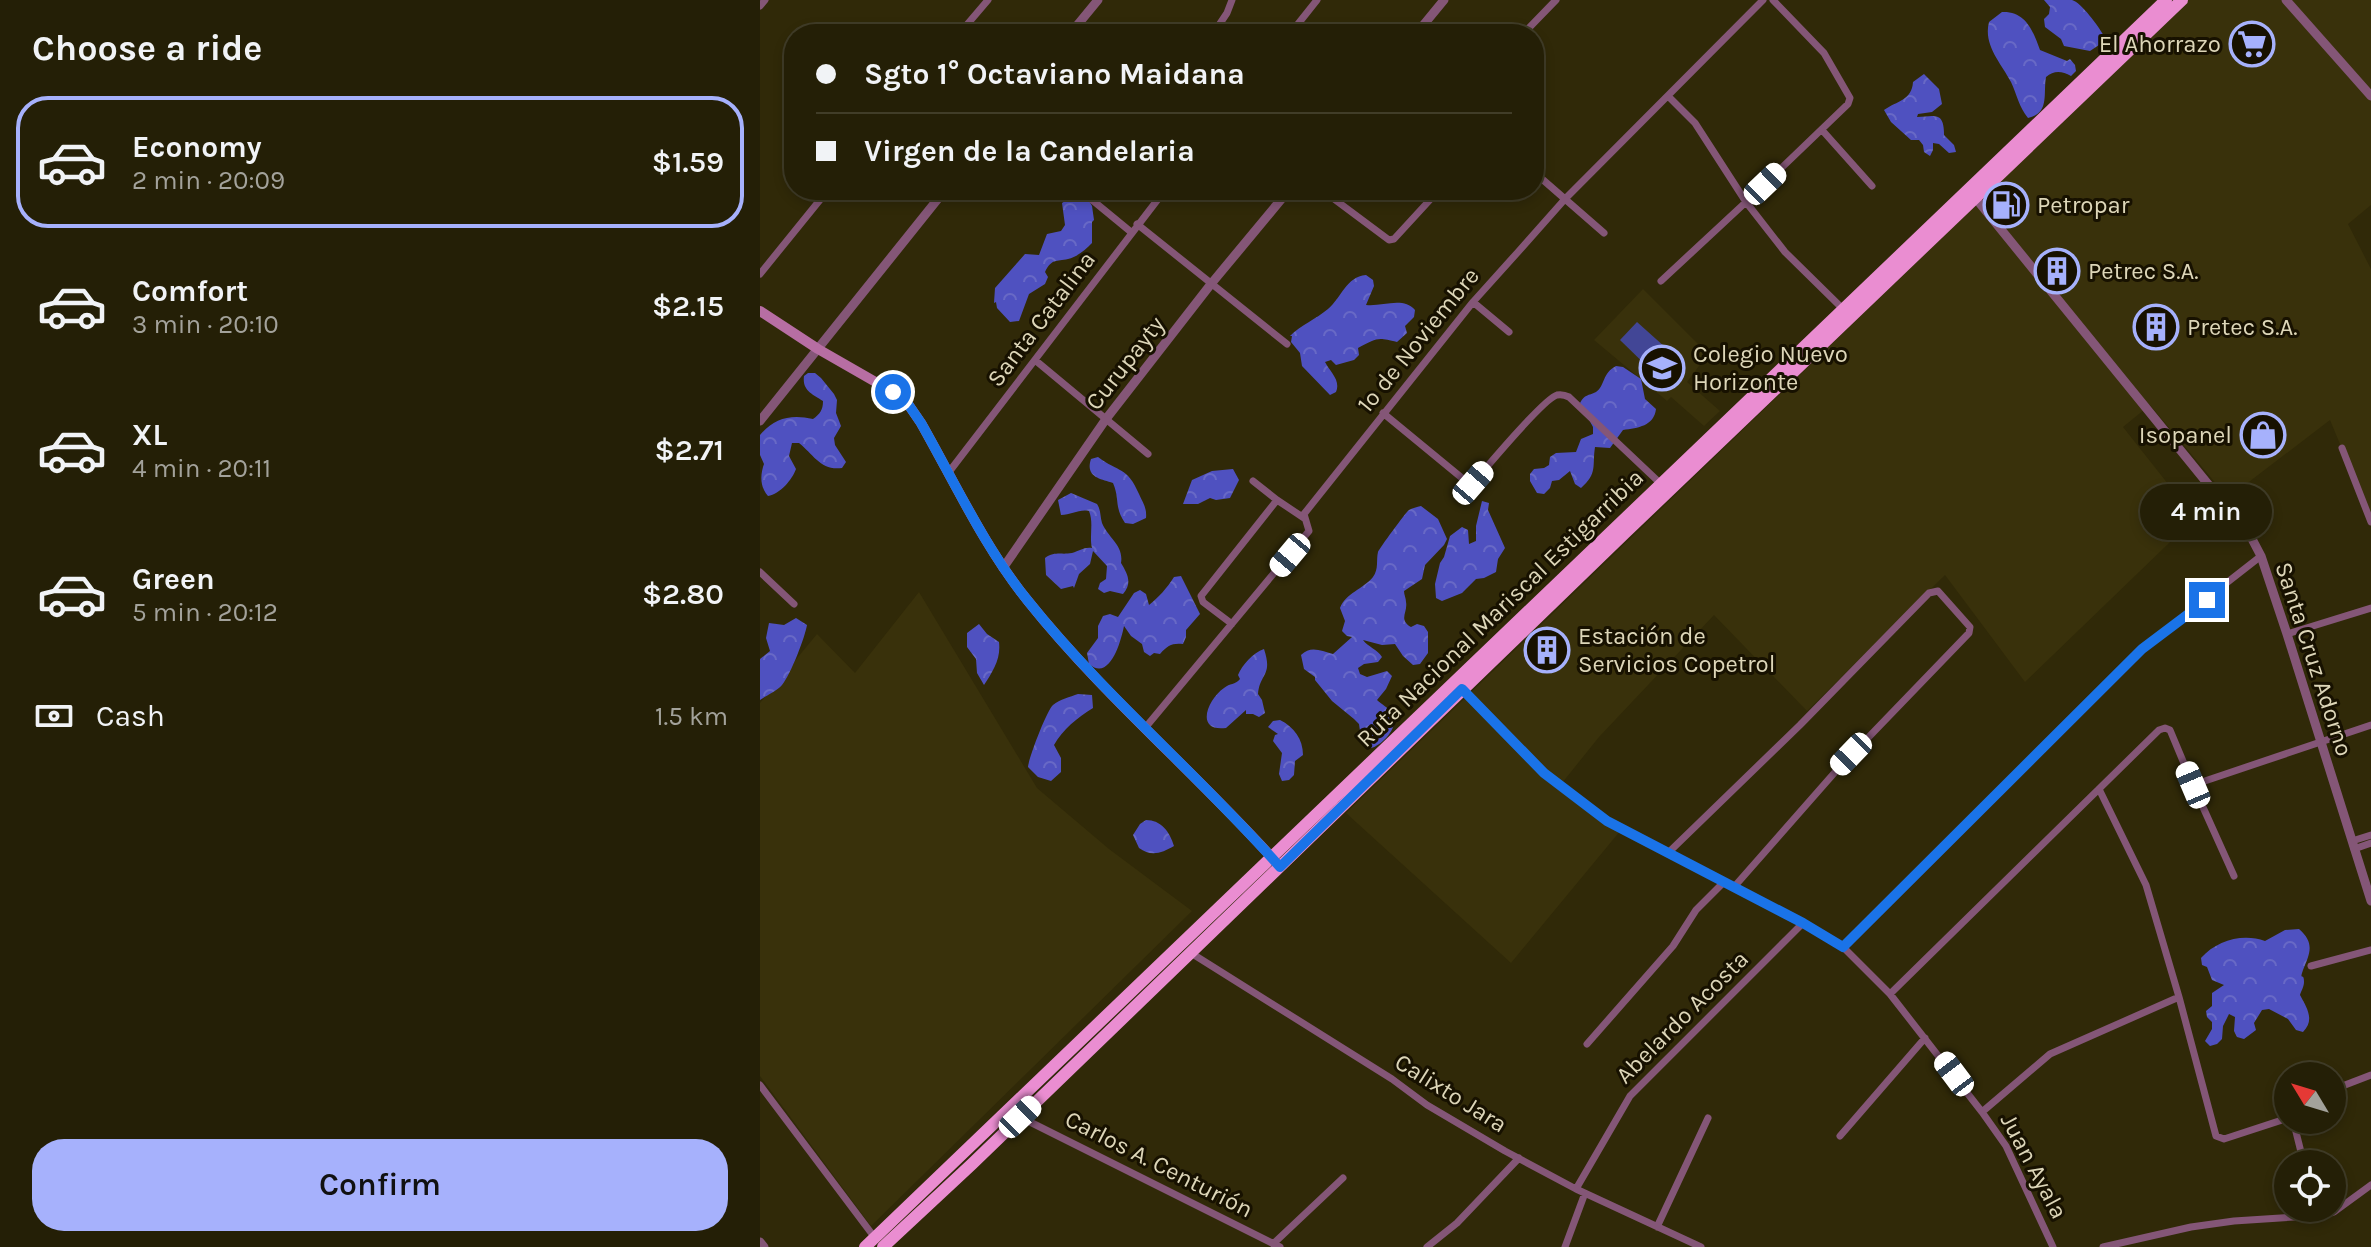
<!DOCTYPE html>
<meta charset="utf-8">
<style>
:root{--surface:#241f06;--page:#2c2710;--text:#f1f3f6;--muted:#a3a29b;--line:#413d28;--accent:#a6b1fc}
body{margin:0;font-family:Karla,sans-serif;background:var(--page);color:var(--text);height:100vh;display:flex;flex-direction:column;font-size:30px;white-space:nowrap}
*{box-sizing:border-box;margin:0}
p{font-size:26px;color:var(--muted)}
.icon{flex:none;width:44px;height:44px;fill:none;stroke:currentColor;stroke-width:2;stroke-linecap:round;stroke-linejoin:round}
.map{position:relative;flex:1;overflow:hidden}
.sheet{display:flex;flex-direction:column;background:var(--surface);width:760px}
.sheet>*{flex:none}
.hud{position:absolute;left:24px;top:24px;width:760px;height:176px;border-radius:32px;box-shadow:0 4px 12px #0003,0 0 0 2px var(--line);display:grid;align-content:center;height:176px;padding:0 32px;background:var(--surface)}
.needle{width:52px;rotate:308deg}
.tools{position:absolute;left:1514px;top:1062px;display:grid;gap:16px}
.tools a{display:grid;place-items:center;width:72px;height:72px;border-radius:50%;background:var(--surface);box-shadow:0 4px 12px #0003,0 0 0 2px var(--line);font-size:40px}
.end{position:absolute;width:36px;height:36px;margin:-18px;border:10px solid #1a73e8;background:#fff;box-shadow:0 0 0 4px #fff}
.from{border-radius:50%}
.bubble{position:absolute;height:56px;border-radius:28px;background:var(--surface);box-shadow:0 4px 12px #0003,0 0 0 2px var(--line);font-size:26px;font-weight:600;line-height:56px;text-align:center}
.car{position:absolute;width:24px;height:48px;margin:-24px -12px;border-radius:10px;box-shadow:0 0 6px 2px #0007;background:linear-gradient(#fff 24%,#345 0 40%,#fff 0 76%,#345 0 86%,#fff 0)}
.hud b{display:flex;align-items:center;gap:28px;height:76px;font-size:30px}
.hud b+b{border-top:2px solid var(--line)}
.hud i{width:20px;height:20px;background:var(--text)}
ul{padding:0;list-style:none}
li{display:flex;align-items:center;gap:24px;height:132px;margin:0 16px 12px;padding:0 16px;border:4px solid transparent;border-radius:32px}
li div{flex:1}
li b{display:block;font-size:30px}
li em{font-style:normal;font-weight:600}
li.active{border-color:var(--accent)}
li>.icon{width:72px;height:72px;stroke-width:1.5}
h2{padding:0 32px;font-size:36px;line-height:96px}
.pay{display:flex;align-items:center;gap:20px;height:88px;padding:0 32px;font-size:30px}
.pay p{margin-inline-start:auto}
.primary-button{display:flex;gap:16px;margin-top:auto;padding:16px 32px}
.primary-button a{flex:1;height:92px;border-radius:32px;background:var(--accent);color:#111;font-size:32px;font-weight:600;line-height:92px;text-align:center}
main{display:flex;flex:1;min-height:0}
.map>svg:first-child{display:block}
.built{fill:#39310b}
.forest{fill:url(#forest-crowns)}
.pitch{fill:#424696}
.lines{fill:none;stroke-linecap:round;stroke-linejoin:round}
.minor{stroke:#845677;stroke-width:7}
.tertiary{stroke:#845677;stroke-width:9}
.secondary{stroke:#b76ea3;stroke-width:10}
.trunk{stroke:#ea8dd1;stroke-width:12}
.route{stroke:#1a73e8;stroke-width:10}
.labels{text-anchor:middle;stroke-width:6;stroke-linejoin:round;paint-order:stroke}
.poi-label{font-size:24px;fill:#ddd6b8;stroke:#171100;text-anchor:start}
.street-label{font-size:24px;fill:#ddd6b8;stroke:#171100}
</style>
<main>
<section class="sheet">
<h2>Choose a ride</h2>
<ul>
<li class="active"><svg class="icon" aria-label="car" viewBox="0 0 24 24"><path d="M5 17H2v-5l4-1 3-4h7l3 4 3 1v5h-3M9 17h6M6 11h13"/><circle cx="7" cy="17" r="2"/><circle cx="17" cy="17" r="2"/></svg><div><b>Economy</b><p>2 min · 20:09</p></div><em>$1.59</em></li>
<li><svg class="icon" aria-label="car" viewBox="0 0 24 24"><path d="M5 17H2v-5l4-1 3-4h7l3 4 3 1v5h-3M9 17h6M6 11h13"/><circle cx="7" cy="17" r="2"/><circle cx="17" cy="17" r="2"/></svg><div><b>Comfort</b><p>3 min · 20:10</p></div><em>$2.15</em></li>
<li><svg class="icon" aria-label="car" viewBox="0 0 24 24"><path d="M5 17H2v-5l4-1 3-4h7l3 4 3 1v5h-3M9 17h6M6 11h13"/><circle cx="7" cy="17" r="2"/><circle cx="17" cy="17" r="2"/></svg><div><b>XL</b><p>4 min · 20:11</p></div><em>$2.71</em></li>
<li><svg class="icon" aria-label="car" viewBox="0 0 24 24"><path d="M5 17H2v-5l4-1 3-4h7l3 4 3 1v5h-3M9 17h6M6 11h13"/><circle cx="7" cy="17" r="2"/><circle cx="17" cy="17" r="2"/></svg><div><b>Green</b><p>5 min · 20:12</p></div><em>$2.80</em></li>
</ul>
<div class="pay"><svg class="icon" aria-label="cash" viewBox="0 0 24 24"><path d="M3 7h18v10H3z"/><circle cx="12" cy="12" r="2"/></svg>Cash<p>1.5 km</p></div>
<div class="primary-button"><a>Confirm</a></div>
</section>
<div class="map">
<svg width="1611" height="1247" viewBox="0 0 1611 1247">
<defs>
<pattern id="forest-crowns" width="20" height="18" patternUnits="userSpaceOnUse" patternTransform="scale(2)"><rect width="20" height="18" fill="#4f51c0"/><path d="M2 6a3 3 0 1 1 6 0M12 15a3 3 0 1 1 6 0" fill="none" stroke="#6869c6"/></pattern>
</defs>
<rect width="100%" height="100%" fill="#302908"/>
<path class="built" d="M1428 0H1611V205L1588 224 1611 269V519L1570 420 1468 498 1390 405 1363 427 1435 518 1265 682 1185 575 1047 711 954 615 839 737 798 788 861 830 751 963 586 813Z
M883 289 948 354 927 382 960 411 944 426 911 397 907 401 834 340Z
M159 592 277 788 349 849 432 911 111 1226 0 1076V703L57 634 95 673Z"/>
<path class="forest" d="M1284 0C1292 0 1304 0 1312 0 1321 2 1339 27 1344 36L1342 43 1330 51 1304 46 1301 39 1285 27 1284 19 1289 14 1290 7Z
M1242 12C1266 11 1273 31 1280 50L1307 61 1310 59 1315 65 1316 71 1311 76C1302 71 1294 70 1286 77 1283 94 1290 113 1268 118 1259 107 1257 95 1251 82 1241 63 1223 45 1229 22Z
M1164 74 1179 89 1182 104 1172 112 1158 114 1157 117C1175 116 1184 111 1184 135L1194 145 1196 152 1189 153 1179 144 1173 143V150L1170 156 1164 152 1163 145 1159 140H1151L1131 122 1124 110C1137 101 1152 100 1153 82Z
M315 195 328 199 332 206 334 220 332 222V243C325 250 317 257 308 259 296 262 292 258 285 272L288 277 285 284 269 294 259 321 250 322 237 308 236 302 234 303 235 288 265 254 279 255 287 234 301 231 305 225 302 203Z
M606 275 613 280 614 286 606 305C622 307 643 296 655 310L654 317 645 326 647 333 637 342C617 337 617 338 598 348L599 355 594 360 576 365 571 360 565 362C570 372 581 380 576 392L570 395 542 366 540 353 531 342 532 336H530C541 325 556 319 568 309 582 297 586 277 606 275Z
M856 366 863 367 881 379 885 399 896 409C894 426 878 428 863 430L850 448 835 447C832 466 838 473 821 488L815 484 810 471 799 480 792 481 790 488 784 494 777 493 770 481V474L774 469 784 468 789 465 790 457 796 453 816 452 821 439 833 434V427L820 403C825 394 828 396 836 392 845 386 842 373 856 366Z
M48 373H55L61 378 74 394 77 400 76 413 81 426 74 438 75 445 86 462 82 468C61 471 54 455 39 443H32L29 456 36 469C32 480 20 494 8 496 0 487 0 475 4 464L0 455V435C14 418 31 414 53 419 60 414 63 410 63 401 53 394 42 391 44 376Z
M338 457C359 473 367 466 379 494 383 503 387 508 386 518L373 524 365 523C354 507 360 499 353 483 340 479 325 477 331 459Z
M473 469 479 480 470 498 456 500 450 498 438 504H423L432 480 452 471Z
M311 493 337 504C341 510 340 516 342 523 348 538 364 545 361 563 367 573 373 583 363 594L350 591 344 593 338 589 340 583 346 579 347 566 333 551 330 564 319 574 314 588 313 586 301 589 286 575 285 558C295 551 301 555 312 553 320 551 323 547 332 548 329 536 334 523 329 511 319 509 311 515 301 515L298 500Z
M722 501 729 503 728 510 745 548 738 559 736 572 724 578 716 579 702 593 682 601 676 598 675 584 680 563 684 557 690 536 702 527 708 530 709 544 716 541V526Z
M661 506 678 519 687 539 684 545 665 565 662 579 644 591C644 595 646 598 646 602 648 613 638 619 651 627L657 624 664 626 668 632V653L660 664 653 665 643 656 635 644 622 645 603 640C608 647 617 649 622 657L618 662 604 664 598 668 600 674 607 677 627 671 632 676 626 689 617 700C621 704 629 708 632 713 641 725 623 745 611 748L601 738 599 724 594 719 572 701 555 680V677L544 669 541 655C551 645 561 651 573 654L592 637 587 636 582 631 585 621 580 608C586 593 603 589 613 577 619 569 616 560 618 552 619 549 646 512 649 510 652 508 657 507 661 506Z
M421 576 440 614 426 630V637L423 644C412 643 408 645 400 654L394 653 390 656 384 652 382 644 371 636 364 626C361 641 350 682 329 664L327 653 338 638V626L343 616 350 614 358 617 374 593 380 590 386 594 389 605C399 597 407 588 414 577Z
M36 618 47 625C45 637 31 674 22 685 17 691 7 695 0 700V659L10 651 6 638 9 623 24 625Z
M219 624 227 634 239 642C241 659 233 671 224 685L217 673 216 659 207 647V633Z
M504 649C513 676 500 673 498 694L502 700 505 713 499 717 493 714H486V710L466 728C434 732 448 699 464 688 470 683 475 685 480 679L478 675C482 665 493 653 504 649Z
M318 694 332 695 333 708C317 718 303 729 294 745L301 758V772L291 781 278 777 268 767C269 757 287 710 293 705 300 699 310 697 318 694Z
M520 720C534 727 543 739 543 755L535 761 534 775 529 780 522 781 519 774 522 753 513 741 515 735 518 734 508 727 513 721Z
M386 820C401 820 410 832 414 846 402 853 391 857 379 848L373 835 380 824Z
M1539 929C1555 943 1550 953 1543 970 1539 982 1544 971 1544 982 1544 987 1541 991 1540 995 1547 1008 1555 1020 1543 1032L1536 1030 1528 1019 1509 1009 1502 1010 1494 1023 1496 1030 1484 1039 1477 1037 1474 1031 1475 1017 1469 1014 1463 1026 1462 1039 1457 1044 1450 1046 1445 1041 1452 1029V1022L1447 1017 1446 1011 1452 1006V993L1464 985 1452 980 1447 967 1442 965 1441 958C1457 940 1483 933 1505 941L1525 930Z"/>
<path class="pitch" d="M877 322 915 356 896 375 860 340Z"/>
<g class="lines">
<path class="minor" d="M0 6 5 0
M199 34 228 0
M453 34 467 13 472 0
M530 34 557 0
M763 34 796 0
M908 96 935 123 986 202 1025 252 1083 309
M1062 130 1112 186
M774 172 844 233
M320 190 371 232
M562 190 629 240 634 239 679 190
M377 224 527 344
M0 274 68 190
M901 281 986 202 1088 104 1090 98 1064 53 1013 0
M713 302 749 332
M275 360 388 454
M623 413 708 483H713C726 468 783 399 797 395 802 394 805 395 809 397L901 484
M1582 448 1611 522
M189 472 405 190
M493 481 517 500 544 518
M0 572 34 604
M472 624 443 602 441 596 517 500
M1527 634 1611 608
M702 689 784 773 847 821 1043 923 1083 947 1130 994 1222 1112 1246 1146 1293 1247
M385 728 549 531 544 514 713 302 758 252 805 199 1003 0
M1433 785 1474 876
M1339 789 1386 885 1419 997 1456 1136 1464 1139 1528 1118
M1592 841 1611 835
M1594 849 1611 843
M908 853 1040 725 1169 593 1178 591 1210 627 1209 633 1076 771 974 887
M1083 947 1382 649 1501 556
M431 953 632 1079 667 1105 745 1151 816 1189 941 1247
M1551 966 1611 950
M1130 994 1399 730 1405 728 1410 730 1433 785 1611 725
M827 1044 913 946 936 910 964 882
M0 1085 115 1238
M1572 1090 1611 1075
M1222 1112 1290 1054 1419 997
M260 1117 520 1247
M1533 1120 1544 1164
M1080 1136 1165 1038
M816 1189 870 1096 1043 923
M897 1227 948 1118
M513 1244 583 1178
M667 1247 697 1223 759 1158
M805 1247 825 1193
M1343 1247 1431 1227 1474 1221 1565 1215 1574 1212 1611 1185"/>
<path class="tertiary" d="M1526 0 1611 96
M310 34 338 0
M656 34 684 0
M1213 195 1491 537 1501 556 1527 634 1611 901
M0 421 185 190
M243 568 346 419 451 284 529 190
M0 1242 4 1247"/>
<path class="secondary" d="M0 311 58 349 133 392 148 404 161 423C195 483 225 548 268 601 343 695 436 773 516 862"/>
<path class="trunk" d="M105 1247 1406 0
M123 1247 212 1164 865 533 1422 0"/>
</g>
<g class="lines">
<path class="route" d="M133 392 148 404 161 423C195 483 225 548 268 601 344 696 439 775 520 867L702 689 784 773 847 821 1043 923 1083 947 1382 649 1447 600"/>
</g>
<defs>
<g id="supermarket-ring" transform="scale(2.3)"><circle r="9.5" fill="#171100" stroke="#a6b1fc" stroke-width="1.5"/><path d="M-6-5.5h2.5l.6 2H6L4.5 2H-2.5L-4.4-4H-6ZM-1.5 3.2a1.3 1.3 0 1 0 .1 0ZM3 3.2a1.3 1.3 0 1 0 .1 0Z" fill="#a6b1fc"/></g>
<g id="fuel-ring" transform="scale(2.3)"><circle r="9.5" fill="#171100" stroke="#a6b1fc" stroke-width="1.5"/><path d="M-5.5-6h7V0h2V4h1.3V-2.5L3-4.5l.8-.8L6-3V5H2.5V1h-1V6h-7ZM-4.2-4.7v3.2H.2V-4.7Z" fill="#a6b1fc"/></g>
<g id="building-ring" transform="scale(2.3)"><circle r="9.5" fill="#171100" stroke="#a6b1fc" stroke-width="1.5"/><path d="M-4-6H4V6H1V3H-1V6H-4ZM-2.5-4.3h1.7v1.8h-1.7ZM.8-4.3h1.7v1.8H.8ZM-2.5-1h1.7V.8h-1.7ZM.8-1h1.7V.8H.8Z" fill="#a6b1fc"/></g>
<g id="university-ring" transform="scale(2.3)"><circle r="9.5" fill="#171100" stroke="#a6b1fc" stroke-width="1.5"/><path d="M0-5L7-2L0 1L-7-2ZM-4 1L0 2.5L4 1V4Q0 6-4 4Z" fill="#a6b1fc"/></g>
<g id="shop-ring" transform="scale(2.3)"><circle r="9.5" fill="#171100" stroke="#a6b1fc" stroke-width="1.5"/><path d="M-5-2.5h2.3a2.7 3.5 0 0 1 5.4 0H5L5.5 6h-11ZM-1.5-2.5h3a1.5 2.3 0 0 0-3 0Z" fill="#a6b1fc"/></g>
</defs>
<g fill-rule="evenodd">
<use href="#supermarket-ring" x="1492" y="44"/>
<use href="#fuel-ring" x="1246" y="205"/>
<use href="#building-ring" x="1297" y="271"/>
<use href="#building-ring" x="1396" y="327"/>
<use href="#university-ring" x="902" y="368"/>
<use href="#shop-ring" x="1503" y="435"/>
<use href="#building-ring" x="787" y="650"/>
</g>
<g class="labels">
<g class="poi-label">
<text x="1461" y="52" text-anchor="end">El Ahorrazo</text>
<text x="1277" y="213">Petropar</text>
<text x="1328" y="279">Petrec S.A.</text>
<text x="1427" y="335">Pretec S.A.</text>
<text x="933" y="362">Colegio Nuevo<tspan x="933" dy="28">Horizonte</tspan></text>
<text x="1472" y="443" text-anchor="end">Isopanel</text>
<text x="818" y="644">Estación de<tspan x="818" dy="28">Servicios Copetrol</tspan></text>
</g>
<g class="street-label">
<text transform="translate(281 319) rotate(-53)" y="8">Santa Catalina</text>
<text transform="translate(658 340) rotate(-51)" y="8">1º de Noviembre</text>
<text transform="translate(365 363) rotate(-52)" y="8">Curupayty</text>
<text transform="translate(740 608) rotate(-44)" y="8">Ruta Nacional Mariscal Estigarribia</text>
<text transform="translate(1554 659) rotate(72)" y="8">Santa Cruz Adorno</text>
<text transform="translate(922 1017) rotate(-45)" y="8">Abelardo Acosta</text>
<text transform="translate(691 1093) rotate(32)" y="8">Calixto Jara</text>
<text transform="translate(399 1164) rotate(27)" y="8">Carlos A. Centurión</text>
<text transform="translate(1274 1166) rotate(62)" y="8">Juan Ayala</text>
</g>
</g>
</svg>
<div class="tools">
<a><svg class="needle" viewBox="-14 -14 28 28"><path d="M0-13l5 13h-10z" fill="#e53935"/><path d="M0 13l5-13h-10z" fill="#a3a29b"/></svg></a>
<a><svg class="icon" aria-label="locate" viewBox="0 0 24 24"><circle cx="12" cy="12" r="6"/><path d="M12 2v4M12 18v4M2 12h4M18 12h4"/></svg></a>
</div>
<i class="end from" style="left:133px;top:392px"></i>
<i class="end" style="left:1447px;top:600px"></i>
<div class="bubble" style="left:1380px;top:484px;width:132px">4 min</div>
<i class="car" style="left:1005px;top:184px;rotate:46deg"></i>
<i class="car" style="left:713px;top:483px;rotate:41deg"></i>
<i class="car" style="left:530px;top:555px;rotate:220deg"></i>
<i class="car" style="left:1091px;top:754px;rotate:224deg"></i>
<i class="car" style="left:1433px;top:785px;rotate:337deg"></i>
<i class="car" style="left:1194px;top:1074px;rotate:323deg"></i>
<i class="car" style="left:260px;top:1117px;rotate:46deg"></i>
<div class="hud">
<b><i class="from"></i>Sgto 1° Octaviano Maidana</b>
<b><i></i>Virgen de la Candelaria</b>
</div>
</div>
</main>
